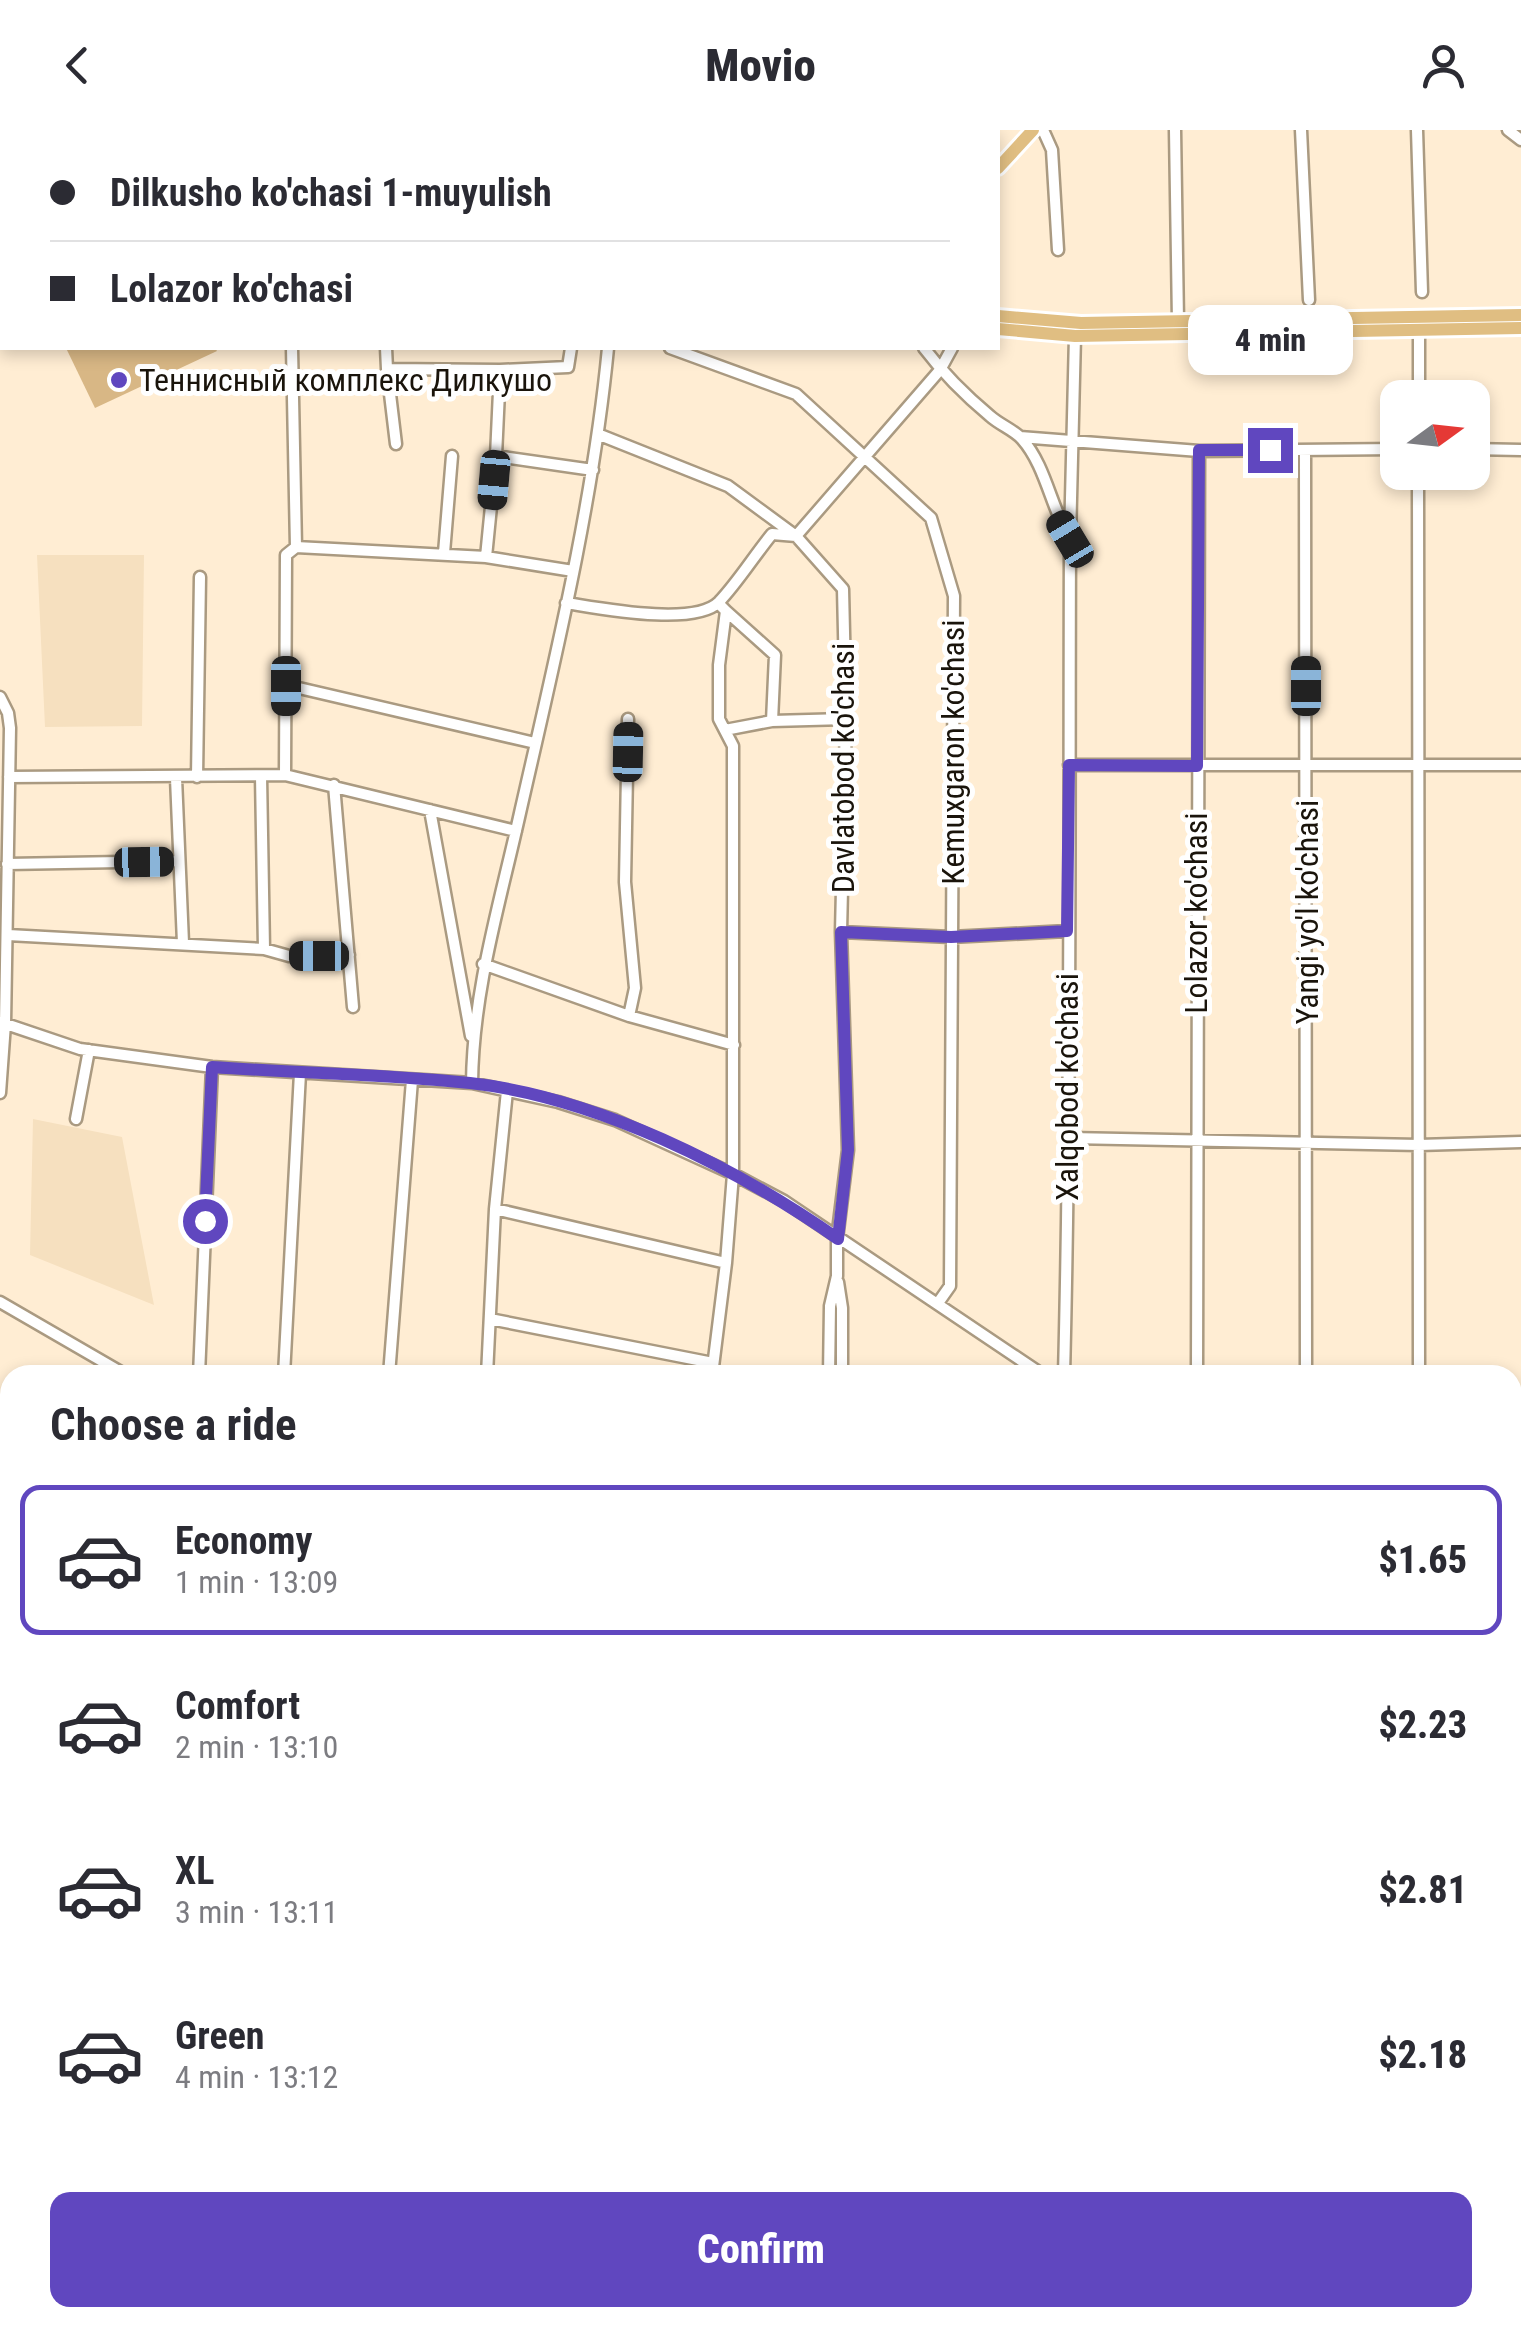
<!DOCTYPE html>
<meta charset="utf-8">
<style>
:root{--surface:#fff;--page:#f2f2f3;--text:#2b2b33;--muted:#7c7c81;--line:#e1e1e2;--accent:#6047bf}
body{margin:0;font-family:"Roboto Condensed",sans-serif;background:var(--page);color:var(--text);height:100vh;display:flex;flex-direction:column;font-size:38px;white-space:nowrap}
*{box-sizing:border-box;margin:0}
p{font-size:32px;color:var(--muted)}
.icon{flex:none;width:55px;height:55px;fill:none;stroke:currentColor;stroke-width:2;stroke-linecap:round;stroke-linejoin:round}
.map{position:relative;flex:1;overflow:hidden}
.side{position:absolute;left:0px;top:1235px;width:1522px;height:962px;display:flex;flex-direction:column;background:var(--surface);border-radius:30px 30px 0 0;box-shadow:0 5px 15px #0003}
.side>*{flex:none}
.top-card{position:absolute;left:0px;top:0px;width:1000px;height:220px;box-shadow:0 5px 15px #0003;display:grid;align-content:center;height:220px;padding:0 50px;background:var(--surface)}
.needle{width:65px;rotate:75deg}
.controls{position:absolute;left:1380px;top:250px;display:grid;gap:20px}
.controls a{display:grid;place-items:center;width:110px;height:110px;border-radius:20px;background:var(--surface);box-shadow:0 5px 15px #0003;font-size:50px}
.end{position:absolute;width:45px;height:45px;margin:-22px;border:12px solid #6047bf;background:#fff;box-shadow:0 0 0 5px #fff}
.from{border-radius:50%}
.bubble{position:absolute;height:70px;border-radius:20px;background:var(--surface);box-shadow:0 5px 15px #0003;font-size:32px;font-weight:800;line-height:70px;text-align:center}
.car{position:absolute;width:30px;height:60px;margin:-30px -15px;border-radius:12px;box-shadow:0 0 8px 2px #0007;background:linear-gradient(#222 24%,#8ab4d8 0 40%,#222 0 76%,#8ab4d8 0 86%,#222 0)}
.top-card b{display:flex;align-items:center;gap:35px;height:95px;font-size:38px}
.top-card b+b{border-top:2px solid var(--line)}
.top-card i{width:25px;height:25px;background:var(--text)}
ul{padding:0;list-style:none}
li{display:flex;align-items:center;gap:30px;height:150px;margin:0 20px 15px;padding:0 30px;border:5px solid transparent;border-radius:20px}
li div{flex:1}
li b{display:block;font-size:38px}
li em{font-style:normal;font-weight:800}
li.current{border-color:var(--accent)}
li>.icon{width:90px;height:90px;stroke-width:1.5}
h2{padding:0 50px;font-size:45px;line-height:120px}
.cta{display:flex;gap:20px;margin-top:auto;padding:20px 50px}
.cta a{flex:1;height:115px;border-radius:20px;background:var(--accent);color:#fff;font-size:40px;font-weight:800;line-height:115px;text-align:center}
header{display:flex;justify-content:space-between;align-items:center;height:130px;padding:0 50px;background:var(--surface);font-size:45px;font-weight:800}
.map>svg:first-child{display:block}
.built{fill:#f6e0bf}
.green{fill:#d8b785}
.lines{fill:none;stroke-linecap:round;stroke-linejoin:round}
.minor-casing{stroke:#aa9a81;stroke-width:15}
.major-casing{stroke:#fff;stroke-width:18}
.highway-casing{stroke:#fff;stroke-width:19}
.minor{stroke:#fff;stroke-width:10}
.major{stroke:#e0be82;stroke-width:12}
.highway{stroke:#cb932f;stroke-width:14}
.route{stroke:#6047bf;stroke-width:12}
.poi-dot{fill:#6047bf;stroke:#fff;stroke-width:4}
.labels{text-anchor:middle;stroke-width:10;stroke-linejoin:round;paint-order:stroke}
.poi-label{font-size:32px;fill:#1a140b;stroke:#fff;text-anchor:start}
.street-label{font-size:32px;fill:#1a140b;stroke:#fff}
</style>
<header><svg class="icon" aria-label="back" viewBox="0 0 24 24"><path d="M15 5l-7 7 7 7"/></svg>Movio<svg class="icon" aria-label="person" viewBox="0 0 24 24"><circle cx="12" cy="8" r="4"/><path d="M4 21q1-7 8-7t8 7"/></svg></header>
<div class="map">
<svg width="1521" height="2196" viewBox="0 0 1521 2196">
<rect width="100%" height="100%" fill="#ffedd3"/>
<path class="built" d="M723 0H997L723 2Z
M37 425H144L142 596 45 597Z
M33 989 122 1007 154 1175 30 1125Z
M10 1651V1845L7 1848 0 1842V1669Z
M10 1938V2188H279L287 2196H0V1942Z"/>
<path class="green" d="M66 218H215L217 221 95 278Z"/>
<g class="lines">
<g class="minor-casing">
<path id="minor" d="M290 0V2
M1043 0 1052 20 1058 120
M1175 0 1178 191
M1301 0 1309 170
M1417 0 1422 162
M1508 0 1521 10
M504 2V0
M1419 198V268
M292 218 296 417 286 425 285 645 516 701
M386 218 387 239 500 240 568 237 571 218
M670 218 796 264 931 388 954 466 950 1156 938 1173
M924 218C943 243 966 266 990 286 1000 295 1014 300 1022 309 1046 336 1051 378 1070 409 1069 688 1071 966 1064 1245
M387 239 396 314
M600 305 728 356 796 406 843 459 846 589 841 802 848 1020 837 1109V1146L830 1176 829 1245
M1020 307 1199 321 1398 319
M1472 319 1521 320
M1305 320 1306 1245
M496 326 593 340
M1418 342 1419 1245
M1070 409 1075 206
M296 417 486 427 573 441
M444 423 452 326
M486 427 496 326 500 240
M566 473C599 478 694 497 719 472 738 452 754 426 772 404L796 406 940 240 952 218
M726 481 775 525 772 591
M286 555 535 613
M0 567 8 583 10 598 5 894 0 963
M628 589 625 752 635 858 629 886
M725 600 772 591 846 589
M1069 635H1521
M261 646 264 819
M9 647 285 645
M197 647 200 447
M176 648 183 813
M334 655 353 877
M430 680 471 906
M7 734 178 731
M841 802 951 807 1067 801
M8 805 264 819 289 826 349 825
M483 834 629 886 734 915
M0 892 80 919 212 937 472 953 558 972 615 990 733 1044 784 1071 1043 1245
M472 953C473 860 500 773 520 683 555 529 593 374 608 218
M76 989 89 920
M1070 1008 1419 1015 1521 1012
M495 1079 726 1133
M838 1152 842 1178V1245
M0 1172 126 1245
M490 1189 713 1233
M199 1245 212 937
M284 1245 300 943
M389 1245 412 950
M487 1245 495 1079 507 961
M712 1245 726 1133 733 1044V616L719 589V535L726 481 718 473
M1197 1245 1199 321
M0 1282 10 1288
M1512 1356H1521
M0 1396 10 1402
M1512 1557 1521 1562
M1512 1658 1521 1648
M1512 1675 1521 1683
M1521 1743 1516 1755 1521 1764
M1512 1844 1521 1839
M1512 1885 1521 1893
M1512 1914 1521 1906
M0 1925 10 1921
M1512 1984 1521 1976
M443 2188 452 2196
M530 2188 537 2196
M615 2188 623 2196
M788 2188 797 2196
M1201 2188 1205 2196
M407 2196 416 2188
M582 2196 590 2188
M732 2196 740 2188
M863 2196 873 2188
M1009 2196 1018 2188
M1133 2196 1136 2193H1169L1176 2188
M1301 2196 1310 2188"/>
</g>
<g class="major-casing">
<path id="major" d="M409 0 419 2
M453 0 460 2
M127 2 133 0
M169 2 178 0
M998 38 1033 0
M0 62 2 61
M0 76 2 75
M998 186 1081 193 1521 185
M998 199 1075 206 1521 198
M0 1861 10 1871
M0 1880 10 1890
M300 2188 308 2196
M319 2188 327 2196"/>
</g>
<g class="highway-casing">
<path id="highway" d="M1512 2019 1521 2010
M1512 2044 1521 2036
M1327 2196 1336 2188
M1354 2196 1363 2188"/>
</g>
<use href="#minor" class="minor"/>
<use href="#major" class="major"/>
<use href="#highway" class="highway"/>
</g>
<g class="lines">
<path class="route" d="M205 1091 212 937C297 943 384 944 470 953 596 967 735 1037 838 1109L848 1020 841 802 951 807 1067 801 1069 635 1197 636 1199 320H1270"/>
</g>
<circle class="poi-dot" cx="119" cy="250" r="10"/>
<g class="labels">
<g class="poi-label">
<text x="139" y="261">Теннисный комплекс Дилкушо</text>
</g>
<g class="street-label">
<text transform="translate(953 622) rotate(-90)" y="11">Kemuxgaron ko'chasi</text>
<text transform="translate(843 638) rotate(-90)" y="11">Davlatobod ko'chasi</text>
<text transform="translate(1307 782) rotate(-90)" y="11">Yangi yo'l ko'chasi</text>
<text transform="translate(1196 783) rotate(-90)" y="11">Lolazor ko'chasi</text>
<text transform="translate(1067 957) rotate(-90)" y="11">Xalqobod ko'chasi</text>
</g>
</g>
</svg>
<div class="controls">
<a><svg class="needle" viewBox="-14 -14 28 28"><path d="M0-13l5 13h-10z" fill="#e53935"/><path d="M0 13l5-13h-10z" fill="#7c7c81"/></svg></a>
</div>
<i class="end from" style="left:205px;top:1091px"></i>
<i class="end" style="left:1270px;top:320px"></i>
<div class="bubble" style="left:1188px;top:175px;width:165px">4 min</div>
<i class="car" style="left:494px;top:350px;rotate:185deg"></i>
<i class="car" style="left:1070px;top:409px;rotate:329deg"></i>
<i class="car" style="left:286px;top:556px;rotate:180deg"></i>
<i class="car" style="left:1306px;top:556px;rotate:0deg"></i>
<i class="car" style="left:628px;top:622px;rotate:1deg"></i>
<i class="car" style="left:144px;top:732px;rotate:89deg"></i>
<i class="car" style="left:319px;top:826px;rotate:270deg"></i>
<div class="top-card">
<b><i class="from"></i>Dilkusho ko'chasi 1-muyulish</b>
<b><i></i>Lolazor ko'chasi</b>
</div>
<section class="side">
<h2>Choose a ride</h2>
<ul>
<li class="current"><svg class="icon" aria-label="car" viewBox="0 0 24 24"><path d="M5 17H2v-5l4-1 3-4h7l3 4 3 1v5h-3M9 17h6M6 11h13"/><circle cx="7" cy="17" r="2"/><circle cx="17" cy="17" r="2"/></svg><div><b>Economy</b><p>1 min · 13:09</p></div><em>$1.65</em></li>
<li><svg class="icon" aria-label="car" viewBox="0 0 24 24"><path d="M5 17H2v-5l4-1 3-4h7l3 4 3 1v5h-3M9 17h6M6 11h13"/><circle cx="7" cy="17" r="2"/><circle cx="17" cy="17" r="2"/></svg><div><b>Comfort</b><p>2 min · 13:10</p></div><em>$2.23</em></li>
<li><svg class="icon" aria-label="car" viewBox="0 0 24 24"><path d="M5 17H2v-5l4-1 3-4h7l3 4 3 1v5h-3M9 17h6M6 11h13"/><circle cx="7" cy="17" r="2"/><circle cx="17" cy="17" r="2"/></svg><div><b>XL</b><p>3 min · 13:11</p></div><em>$2.81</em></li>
<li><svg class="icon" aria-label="car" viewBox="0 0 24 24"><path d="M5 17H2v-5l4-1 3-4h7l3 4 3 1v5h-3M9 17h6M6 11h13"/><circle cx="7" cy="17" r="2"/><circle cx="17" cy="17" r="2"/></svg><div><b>Green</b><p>4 min · 13:12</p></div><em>$2.18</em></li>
</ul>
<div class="cta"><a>Confirm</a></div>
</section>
</div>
